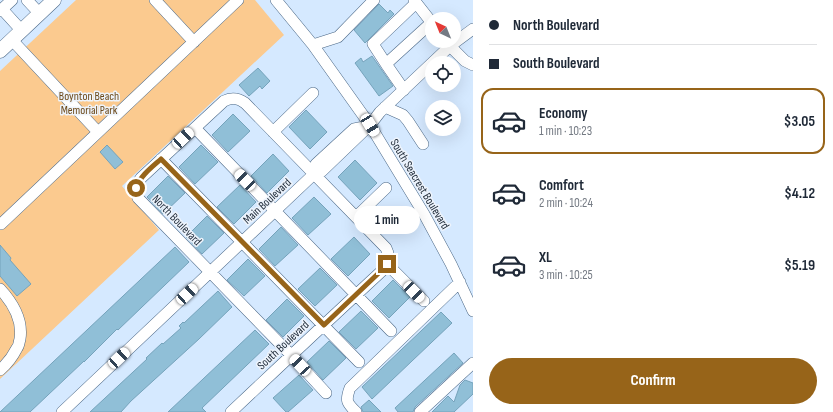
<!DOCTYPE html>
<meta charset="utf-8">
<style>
:root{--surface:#fff;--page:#f2f2f3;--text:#1f2937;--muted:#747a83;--line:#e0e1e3;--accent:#976419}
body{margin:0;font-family:"Sofia Sans Condensed",sans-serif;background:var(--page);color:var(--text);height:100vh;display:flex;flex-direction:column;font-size:15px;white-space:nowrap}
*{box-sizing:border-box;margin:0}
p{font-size:13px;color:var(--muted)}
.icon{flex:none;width:22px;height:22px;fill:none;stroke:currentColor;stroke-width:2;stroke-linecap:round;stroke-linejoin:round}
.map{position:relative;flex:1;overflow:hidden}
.drawer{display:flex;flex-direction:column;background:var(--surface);width:360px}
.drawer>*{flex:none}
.guide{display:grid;align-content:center;height:88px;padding:0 16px;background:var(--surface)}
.needle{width:26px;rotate:317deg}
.tools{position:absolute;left:425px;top:12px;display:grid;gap:8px}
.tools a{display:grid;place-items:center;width:36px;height:36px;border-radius:50%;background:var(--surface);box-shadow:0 4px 16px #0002;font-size:20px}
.end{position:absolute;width:18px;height:18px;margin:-9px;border:5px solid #976419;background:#fff;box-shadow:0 0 0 2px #fff}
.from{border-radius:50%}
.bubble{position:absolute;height:28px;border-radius:14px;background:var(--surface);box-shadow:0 4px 16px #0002;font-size:13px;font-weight:700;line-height:28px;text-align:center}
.car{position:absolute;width:12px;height:24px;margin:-12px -6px;border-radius:5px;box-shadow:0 0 3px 1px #0007;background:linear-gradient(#fff 24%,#345 0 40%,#fff 0 76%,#345 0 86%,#fff 0)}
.guide b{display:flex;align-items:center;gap:14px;height:38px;font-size:15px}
.guide b+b{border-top:1px solid var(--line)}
.guide i{width:10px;height:10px;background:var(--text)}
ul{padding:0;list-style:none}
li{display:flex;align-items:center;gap:12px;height:66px;margin:0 8px 6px;padding:0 8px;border:2px solid transparent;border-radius:12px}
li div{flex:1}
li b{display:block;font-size:15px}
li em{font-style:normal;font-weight:700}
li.on{border-color:var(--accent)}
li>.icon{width:36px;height:36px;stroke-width:1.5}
.button{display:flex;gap:8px;margin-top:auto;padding:8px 16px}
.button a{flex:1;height:46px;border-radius:24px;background:var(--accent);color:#fff;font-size:16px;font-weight:700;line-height:46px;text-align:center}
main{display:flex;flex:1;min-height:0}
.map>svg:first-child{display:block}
.green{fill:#fbca8f}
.building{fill:#90bfd7;stroke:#75a3bb}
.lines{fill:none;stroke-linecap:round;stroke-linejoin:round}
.minor-casing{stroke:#4b6887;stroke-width:12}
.major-casing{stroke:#4b6887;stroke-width:15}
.minor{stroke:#fff;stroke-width:11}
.major{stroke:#fff;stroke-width:14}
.route{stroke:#976419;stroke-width:5}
.labels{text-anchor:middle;stroke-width:3;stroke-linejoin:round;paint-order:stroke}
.park-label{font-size:12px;fill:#6c4919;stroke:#eef4fc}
.street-label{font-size:12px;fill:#222e3c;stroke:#eef4fc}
</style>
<main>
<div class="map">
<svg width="473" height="412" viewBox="0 0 473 412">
<rect width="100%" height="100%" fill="#d5e9ff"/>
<path class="green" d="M76 0H255L284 35 122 186 159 230 0 379V71Z"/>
<path class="building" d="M379 4 388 13 390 10 394 14 365 43 354 30Z
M372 56 393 86 379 96 355 63 361 58 363 62Z
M258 68 270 81 262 89 260 86 249 96 239 85Z
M306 110 327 132 310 149 289 127Z
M233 114 250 131 228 152 212 135Z
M107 145 123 162 115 169 100 152Z
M201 145 218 162 195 184 179 167Z
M273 154 289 171 267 193 251 176Z
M355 160 377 183 360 200 338 177Z
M168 176 185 193 163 214 147 197Z
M240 185 256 202 234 224 217 207Z
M314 197 331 214 308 235 292 218Z
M207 216 224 233 202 254 186 237Z
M281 227 298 245 275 266 259 249Z
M354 237 370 254 348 276 331 259Z
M0 245 11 258 10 260 31 284 17 296 0 276Z
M175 247 189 262 118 330 117 329 84 362V361L30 412H0Z
M248 259 265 276 244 296 227 280Z
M320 268 337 285 315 306 298 289Z
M393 280 410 297 389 318 372 301Z
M218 291 232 307 199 339 131 401 121 412H90L147 359 146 358 162 343 163 344 181 328 179 326 183 322 184 323Z
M287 299 304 316 283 337 266 320Z
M361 311 378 328 356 349 339 332Z
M441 312 452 323 372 399 362 387Z
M255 330 269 344 202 408 206 412H168Z
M329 341 346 358 323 380 307 362Z
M454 353 463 363 415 407 413 412H398L395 408Z
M299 375 313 390 288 412H286L273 398Z
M465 380 473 383V394L454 412H432L448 396 454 402 460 385Z
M369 400 381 412H363L361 407Z"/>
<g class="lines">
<g class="minor-casing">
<path id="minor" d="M27 0 40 14
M155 0 194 42
M276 0 313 45 370 125 424 214 451 264 473 311
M414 0 432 23
M2 9 22 31
M0 11 12 0
M473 29 450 46 465 61 473 65
M12 40 98 132
M313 45 338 37 374 0
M432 63 450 46 446 41
M386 64 373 44 416 3
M404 90 386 64 431 23
M385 107 403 115 408 121 423 144
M195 128 391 331
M273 132 313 93
M161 159 359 362
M314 174 316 164 354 129 369 126
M356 217 386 188
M1 224 238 0
M387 264 424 301
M0 289C13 303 23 320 20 339 19 342 19 346 17 348 13 356 7 364 0 370
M62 412 314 174 322 171 370 125 380 112 432 63
M231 412C282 364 333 316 384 269 389 261 390 256 386 248L245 103C238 98 232 97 224 101L141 178C136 185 135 190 138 198L291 355 326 393
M356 412C347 403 345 401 350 388L460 282
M420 412 473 363"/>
</g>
<g class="major-casing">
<path id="major" d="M0 51 54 0"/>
</g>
<use href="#minor" class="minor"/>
<use href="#major" class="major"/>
</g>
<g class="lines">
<path class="route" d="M136 188C140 176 152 167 161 159L324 325 384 268 387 264"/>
</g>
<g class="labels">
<g class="park-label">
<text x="89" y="100">Boynton Beach<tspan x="89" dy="14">Memorial Park</tspan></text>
</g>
<g class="street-label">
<text transform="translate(420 184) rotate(59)" y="4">South Seacrest Boulevard</text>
<text transform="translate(267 201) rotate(-43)" y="4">Main Boulevard</text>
<text transform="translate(177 220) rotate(46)" y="4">North Boulevard</text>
<text transform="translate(283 345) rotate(-43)" y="4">South Boulevard</text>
</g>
</g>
</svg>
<div class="tools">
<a><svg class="needle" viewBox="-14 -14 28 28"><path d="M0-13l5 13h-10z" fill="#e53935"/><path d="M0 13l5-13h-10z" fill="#747a83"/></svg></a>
<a><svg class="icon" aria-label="locate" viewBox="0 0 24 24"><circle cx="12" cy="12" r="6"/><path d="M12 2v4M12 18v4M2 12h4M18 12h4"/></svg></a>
<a><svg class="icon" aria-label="layers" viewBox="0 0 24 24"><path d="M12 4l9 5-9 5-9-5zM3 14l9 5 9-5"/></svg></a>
</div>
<i class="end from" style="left:136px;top:188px"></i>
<i class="end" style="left:387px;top:264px"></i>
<div class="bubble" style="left:354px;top:206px;width:66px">1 min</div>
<i class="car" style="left:370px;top:125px;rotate:149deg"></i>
<i class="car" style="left:183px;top:138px;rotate:47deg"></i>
<i class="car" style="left:245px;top:180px;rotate:316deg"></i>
<i class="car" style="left:414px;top:292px;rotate:136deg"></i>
<i class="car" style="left:187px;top:294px;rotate:47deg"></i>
<i class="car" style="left:119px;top:358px;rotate:47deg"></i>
<i class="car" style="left:300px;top:365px;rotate:317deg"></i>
</div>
<section class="drawer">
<div class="guide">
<b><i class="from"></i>North Boulevard</b>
<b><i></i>South Boulevard</b>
</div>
<ul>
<li class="on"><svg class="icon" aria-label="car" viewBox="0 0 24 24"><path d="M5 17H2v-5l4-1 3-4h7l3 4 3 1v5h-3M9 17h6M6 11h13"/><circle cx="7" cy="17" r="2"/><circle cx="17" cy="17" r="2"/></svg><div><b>Economy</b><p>1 min · 10:23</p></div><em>$3.05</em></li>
<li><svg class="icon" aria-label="car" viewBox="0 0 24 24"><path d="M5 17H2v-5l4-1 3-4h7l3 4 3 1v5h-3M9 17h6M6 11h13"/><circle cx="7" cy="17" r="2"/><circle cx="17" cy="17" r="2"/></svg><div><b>Comfort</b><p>2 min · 10:24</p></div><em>$4.12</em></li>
<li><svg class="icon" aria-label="car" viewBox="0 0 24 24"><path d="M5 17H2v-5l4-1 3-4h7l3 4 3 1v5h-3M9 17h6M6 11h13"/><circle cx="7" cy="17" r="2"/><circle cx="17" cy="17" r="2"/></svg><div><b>XL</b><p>3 min · 10:25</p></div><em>$5.19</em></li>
</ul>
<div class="button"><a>Confirm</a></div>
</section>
</main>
